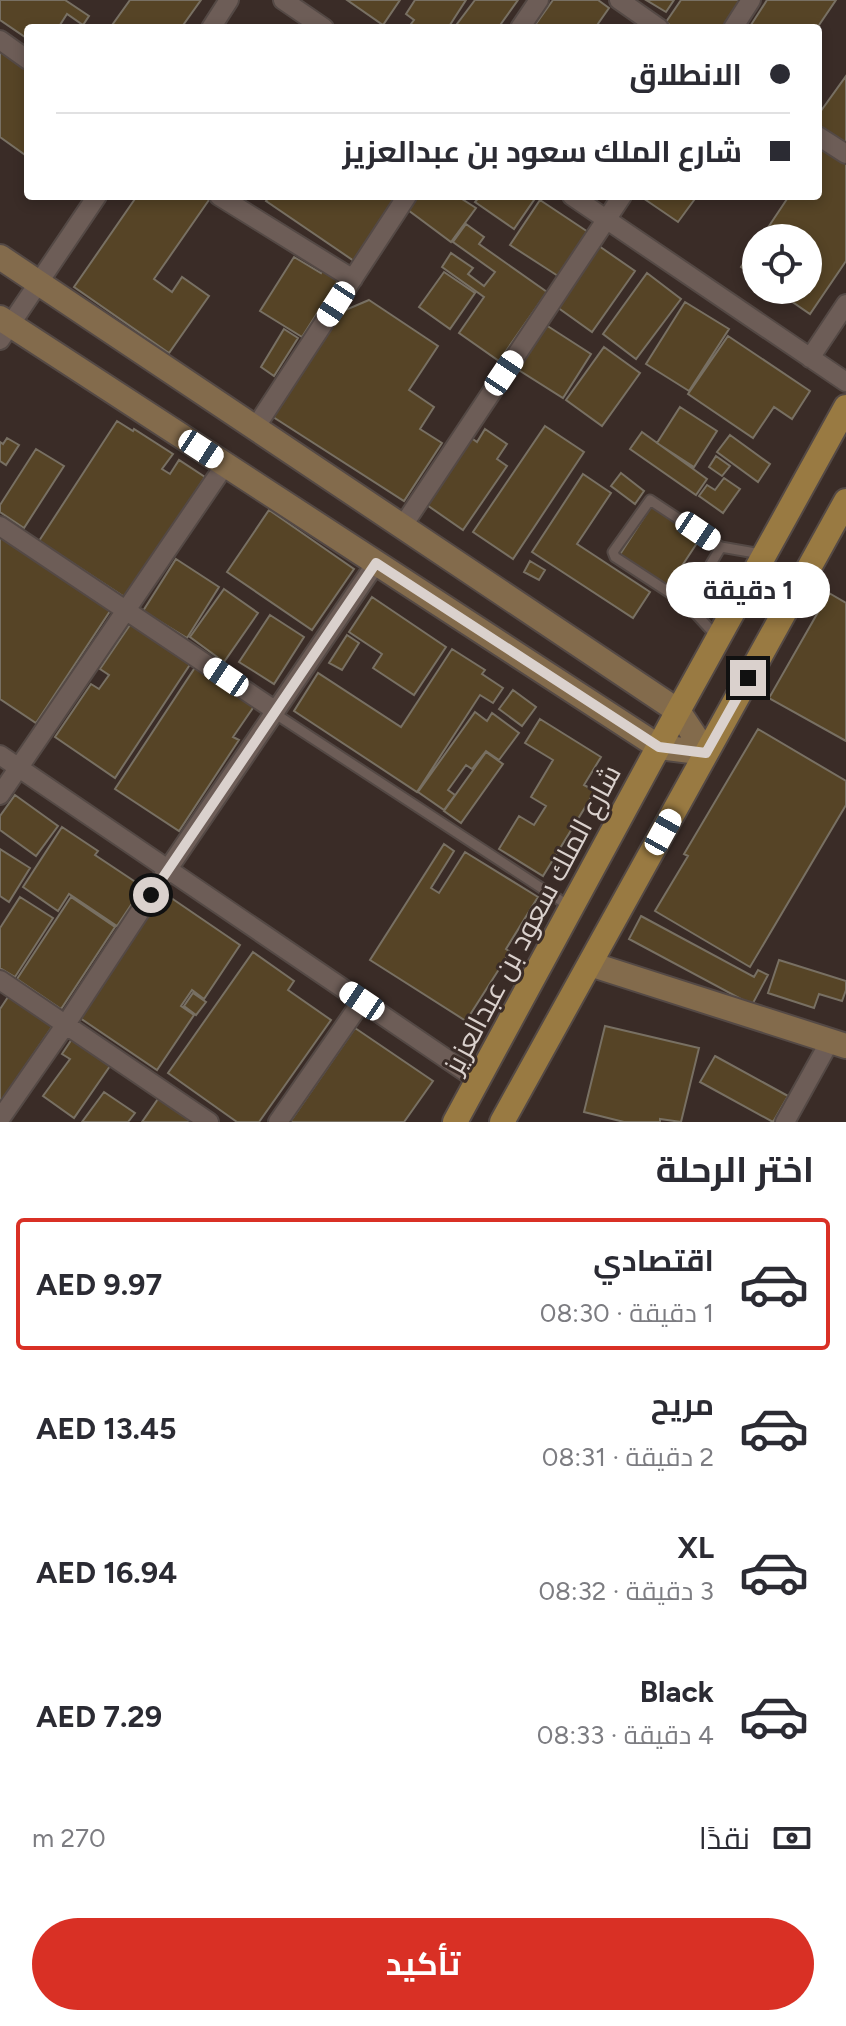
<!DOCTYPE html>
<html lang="ar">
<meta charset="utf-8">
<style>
:root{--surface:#fff;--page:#f7f7f7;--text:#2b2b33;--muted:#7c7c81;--line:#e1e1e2;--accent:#d93025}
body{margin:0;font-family:Figtree,Cairo,sans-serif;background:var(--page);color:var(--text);direction:rtl;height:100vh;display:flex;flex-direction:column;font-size:30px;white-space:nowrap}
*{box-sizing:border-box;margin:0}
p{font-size:26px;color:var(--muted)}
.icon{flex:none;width:44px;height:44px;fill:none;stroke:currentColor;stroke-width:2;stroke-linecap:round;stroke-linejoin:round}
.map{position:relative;height:1122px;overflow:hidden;direction:ltr}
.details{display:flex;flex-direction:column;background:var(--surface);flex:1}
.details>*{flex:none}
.hud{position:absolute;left:24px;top:24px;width:798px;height:176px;border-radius:8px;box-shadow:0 4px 12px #0003;direction:rtl;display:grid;align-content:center;height:176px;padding:0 32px;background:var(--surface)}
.buttons{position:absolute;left:742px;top:224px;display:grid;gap:16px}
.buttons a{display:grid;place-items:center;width:80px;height:80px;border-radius:50%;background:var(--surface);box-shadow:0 4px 12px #0003;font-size:40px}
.end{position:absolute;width:36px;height:36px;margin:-18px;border:10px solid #dad1cd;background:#111;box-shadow:0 0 0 4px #111}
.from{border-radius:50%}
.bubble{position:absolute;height:56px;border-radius:28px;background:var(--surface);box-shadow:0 4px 12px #0003;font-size:26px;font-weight:700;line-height:56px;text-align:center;direction:rtl}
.car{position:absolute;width:24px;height:48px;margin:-24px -12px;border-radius:10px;box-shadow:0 0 6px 2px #0007;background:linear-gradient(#fff 24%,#345 0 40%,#fff 0 76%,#345 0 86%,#fff 0)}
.hud b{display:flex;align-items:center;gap:28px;height:76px;font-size:30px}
.hud b+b{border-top:2px solid var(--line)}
.hud i{width:20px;height:20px;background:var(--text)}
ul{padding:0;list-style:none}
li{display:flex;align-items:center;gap:24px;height:132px;margin:0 16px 12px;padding:0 16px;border:4px solid transparent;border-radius:8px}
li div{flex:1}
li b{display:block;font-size:30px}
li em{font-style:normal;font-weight:700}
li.current{border-color:var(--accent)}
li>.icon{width:72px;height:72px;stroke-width:1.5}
h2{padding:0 32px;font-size:36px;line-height:96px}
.pay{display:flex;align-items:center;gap:20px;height:88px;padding:0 32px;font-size:30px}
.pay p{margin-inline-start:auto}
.cta{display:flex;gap:16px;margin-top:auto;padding:16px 32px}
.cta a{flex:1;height:92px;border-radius:48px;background:var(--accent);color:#fff;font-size:32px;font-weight:700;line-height:92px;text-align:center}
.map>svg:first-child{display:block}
.building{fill:#564426;stroke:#787063;stroke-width:2}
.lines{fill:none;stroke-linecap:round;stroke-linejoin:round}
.lane-casing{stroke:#544945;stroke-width:13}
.street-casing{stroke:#544945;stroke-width:22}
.secondary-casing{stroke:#544945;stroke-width:28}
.primary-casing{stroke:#544945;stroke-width:28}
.lane{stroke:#6d5d57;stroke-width:9}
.street{stroke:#6d5d57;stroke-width:18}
.secondary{stroke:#836b4c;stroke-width:24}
.primary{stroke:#997a42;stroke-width:24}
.route{stroke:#dad1cd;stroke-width:10}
.labels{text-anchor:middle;stroke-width:6;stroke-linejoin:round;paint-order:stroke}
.street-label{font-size:28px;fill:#dad1cd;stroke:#3a2c27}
</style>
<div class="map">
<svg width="846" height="1122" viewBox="0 0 846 1122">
<rect width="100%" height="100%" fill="#3a2c27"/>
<path class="building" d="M0 0H65L89 16 83 25 67 14 58 28H28V39L0 20Z
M130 0H201L181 28H110Z
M347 0H400L383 25Z
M415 0H466L448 28H408L414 20 406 14Z
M475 0H518L498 28H454Z
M553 0H598L609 8 595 28H533Z
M646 0H674L666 12Z
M681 0H745L725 28H674L666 22Z
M767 0H836L817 28H749Z
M0 47 28 66V157L0 137Z
M846 76V145L818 125V115Z
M824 146 846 161V261L810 314 775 290H808V238H761L789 196H818V154Z
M137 196 211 197 154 279 172 292 182 277 209 296 169 353 74 287Z
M270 196H399L354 261 266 201Z
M418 196H464L462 199 476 208 451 242 408 210Z
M480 196H535L536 197 514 229 475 202Z
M640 196H697L678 222Z
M540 200 588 232 558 276 510 245Z
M466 224 484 237 479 244 547 292 499 361 459 333 484 297 442 267 451 253 473 268 468 274 484 286 495 272 453 242Z
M756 245V277L741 267Z
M599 246 635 271 592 332 557 307Z
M294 257 321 273 326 264 342 274 302 337 260 311Z
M444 272 475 293 450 329 419 307Z
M647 273 681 299 636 359 603 334Z
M369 300 438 346 409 390 434 407 420 429 442 443 404 501 270 415 336 314Z
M685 302 729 329 689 391 646 364Z
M546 325 591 354 563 398 517 369Z
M284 329 298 338 274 376 261 367Z
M728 336 810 391 792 419 774 407 753 438 688 394Z
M604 347 640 373 602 426 566 400Z
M680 407 717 431 694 467 657 443Z
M117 421 133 431 134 429 173 454 162 469 170 474 179 460 205 477 126 598 39 541Z
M545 426 584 452 513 559 473 532Z
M485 429 507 444 497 459 507 466 463 530 424 503 470 437 477 442Z
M642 432 707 479 696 495 630 449Z
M730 435 770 464 758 482 717 452Z
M7 438 19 445 6 465 0 461V442L3 444Z
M36 449 64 466 24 528 0 512V505Z
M716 456 730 466 722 476 709 467Z
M621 473 644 491 635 504 611 486Z
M583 474 611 493 577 544 650 592 633 618 532 552Z
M724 478 740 489 723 513 699 496 707 485 715 490Z
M652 505 701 537 668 587 619 556Z
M269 510 354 569 312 630 227 572Z
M0 529 114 605 36 723 0 699Z
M176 559 219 587 187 638 143 611Z
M530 561 545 570 539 580 524 572Z
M224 589 258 613 224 662 190 637Z
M829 593 846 603V741L769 698Z
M372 597 446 647 414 695 373 668 382 654 349 632Z
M270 615 304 637 274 684 239 662Z
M134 619 193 660 115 778 55 737 91 684 99 689 109 675 100 669Z
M347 635 359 643 342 670 329 663Z
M452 649 485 670 482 674 503 688 493 703 480 695 417 792 294 711 318 673 401 727Z
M198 663 257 702 233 737 239 740 179 831 115 789Z
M513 690 536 707 522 726 499 709Z
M475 712 487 721 492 713 519 733 499 760 486 751 472 769 466 765 448 790 455 795 444 810 418 792Z
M540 719 601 757 584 785 595 791 543 876 499 849 519 816 534 825 546 806 531 797 553 760 525 743Z
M758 729 846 781V805L750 967 655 911 688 856 684 854Z
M486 752 503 764 461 823 444 811Z
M15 795 58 826 36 856 0 830V816Z
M62 827 98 851 95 855 143 887 117 926 69 894 58 911 23 887Z
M444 844 454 851 431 888 439 893 465 852 538 897 506 949 510 952 466 1021 370 960Z
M0 849 30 868 9 902 0 896Z
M161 891 240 945 204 999 192 990 181 1006 194 1015 157 1070 77 1016Z
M20 897 53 918 15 977 0 968V928Z
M71 897 115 927 61 1009 17 979Z
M641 916 754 977 758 970 768 975 752 1005 629 939Z
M253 952 294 981 288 990 331 1020 259 1122H237L168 1073Z
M779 960 846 981V990L842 1001 819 994 814 1008 768 993Z
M193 993 206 1002 196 1015 184 1006Z
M10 994 54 1024 2 1100 0 1099V1009Z
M605 1026 699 1048 681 1122 660 1119V1122H624L584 1112Z
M355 1028 433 1081 404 1122H290Z
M72 1039 110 1066 74 1118 43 1096 70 1059 62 1054Z
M715 1056 788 1096 773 1122 700 1082Z
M104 1092 135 1113 128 1122H82Z
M160 1096 191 1118 189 1122H142Z"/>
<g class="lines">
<g class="lane-casing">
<path id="lane" d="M687 604 615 557 613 552 650 500 721 547
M718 638 687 604 721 547 761 554
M274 713 569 906"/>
</g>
<g class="street-casing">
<path id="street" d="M283 0 324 28
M619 0 659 28
M211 28 229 0
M520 28 539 0
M733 28 751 0
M0 40 28 60
M818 136 846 154
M219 196 353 279
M572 196 846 382
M0 340 97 196
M810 358 846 304
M255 428 407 196
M0 526 276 711
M402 527 622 196
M0 755 479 1081
M0 795 225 465
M0 980 209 1122
M0 1119 66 1024 168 869 376 563
M278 1122 362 1001
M785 1122 830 1041"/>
</g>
<g class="secondary-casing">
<path id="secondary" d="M0 257 678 711 706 753
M0 318 659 747 706 753
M590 964 846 1046"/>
</g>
<g class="primary-casing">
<path id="primary" d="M455 1122 678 711 846 407
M502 1122 846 501"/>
</g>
<use href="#lane" class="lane"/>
<use href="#street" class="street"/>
<use href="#secondary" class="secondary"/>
<use href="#primary" class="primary"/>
</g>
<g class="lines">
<path class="route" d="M151 895 376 563 659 747 706 753 748 678"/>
</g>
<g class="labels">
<g class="street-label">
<text transform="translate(532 919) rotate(-62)" y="10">شارع الملك سعود بن عبدالعزيز</text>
</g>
</g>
</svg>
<div class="buttons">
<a><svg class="icon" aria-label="locate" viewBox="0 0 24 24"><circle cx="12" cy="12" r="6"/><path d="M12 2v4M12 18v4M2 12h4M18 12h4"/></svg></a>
</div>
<i class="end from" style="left:151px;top:895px"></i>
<i class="end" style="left:748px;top:678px"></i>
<div class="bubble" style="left:666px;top:562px;width:164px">1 دقيقة</div>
<i class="car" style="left:336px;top:304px;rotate:213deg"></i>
<i class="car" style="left:504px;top:373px;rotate:34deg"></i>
<i class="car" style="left:201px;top:449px;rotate:123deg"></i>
<i class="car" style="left:698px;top:531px;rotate:124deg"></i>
<i class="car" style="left:226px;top:677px;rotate:304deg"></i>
<i class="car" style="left:663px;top:832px;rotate:29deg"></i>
<i class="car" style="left:362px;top:1001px;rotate:304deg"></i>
<div class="hud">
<b><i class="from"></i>الانطلاق</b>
<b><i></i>شارع الملك سعود بن عبدالعزيز</b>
</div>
</div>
<section class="details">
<h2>اختر الرحلة</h2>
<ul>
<li class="current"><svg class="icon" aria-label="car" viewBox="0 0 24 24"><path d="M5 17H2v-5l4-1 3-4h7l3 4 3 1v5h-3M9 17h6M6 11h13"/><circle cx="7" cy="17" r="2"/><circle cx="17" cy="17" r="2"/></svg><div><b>اقتصادي</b><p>1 دقيقة · 08:30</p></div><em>AED 9.97</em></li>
<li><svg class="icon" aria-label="car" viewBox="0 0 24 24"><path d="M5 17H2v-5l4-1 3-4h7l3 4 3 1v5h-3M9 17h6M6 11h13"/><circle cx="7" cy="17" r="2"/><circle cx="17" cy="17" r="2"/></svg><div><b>مريح</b><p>2 دقيقة · 08:31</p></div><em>AED 13.45</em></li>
<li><svg class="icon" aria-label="car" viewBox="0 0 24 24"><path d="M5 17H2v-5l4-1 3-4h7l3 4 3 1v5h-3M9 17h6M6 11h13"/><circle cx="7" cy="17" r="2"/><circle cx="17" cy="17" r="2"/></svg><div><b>XL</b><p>3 دقيقة · 08:32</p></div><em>AED 16.94</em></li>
<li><svg class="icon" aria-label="car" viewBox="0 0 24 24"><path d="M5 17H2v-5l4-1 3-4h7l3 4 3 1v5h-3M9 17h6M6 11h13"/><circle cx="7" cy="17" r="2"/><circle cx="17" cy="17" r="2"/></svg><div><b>Black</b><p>4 دقيقة · 08:33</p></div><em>AED 7.29</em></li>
</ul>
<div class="pay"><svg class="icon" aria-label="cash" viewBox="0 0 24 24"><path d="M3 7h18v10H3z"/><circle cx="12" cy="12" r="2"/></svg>نقدًا<p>270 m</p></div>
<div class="cta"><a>تأكيد</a></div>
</section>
